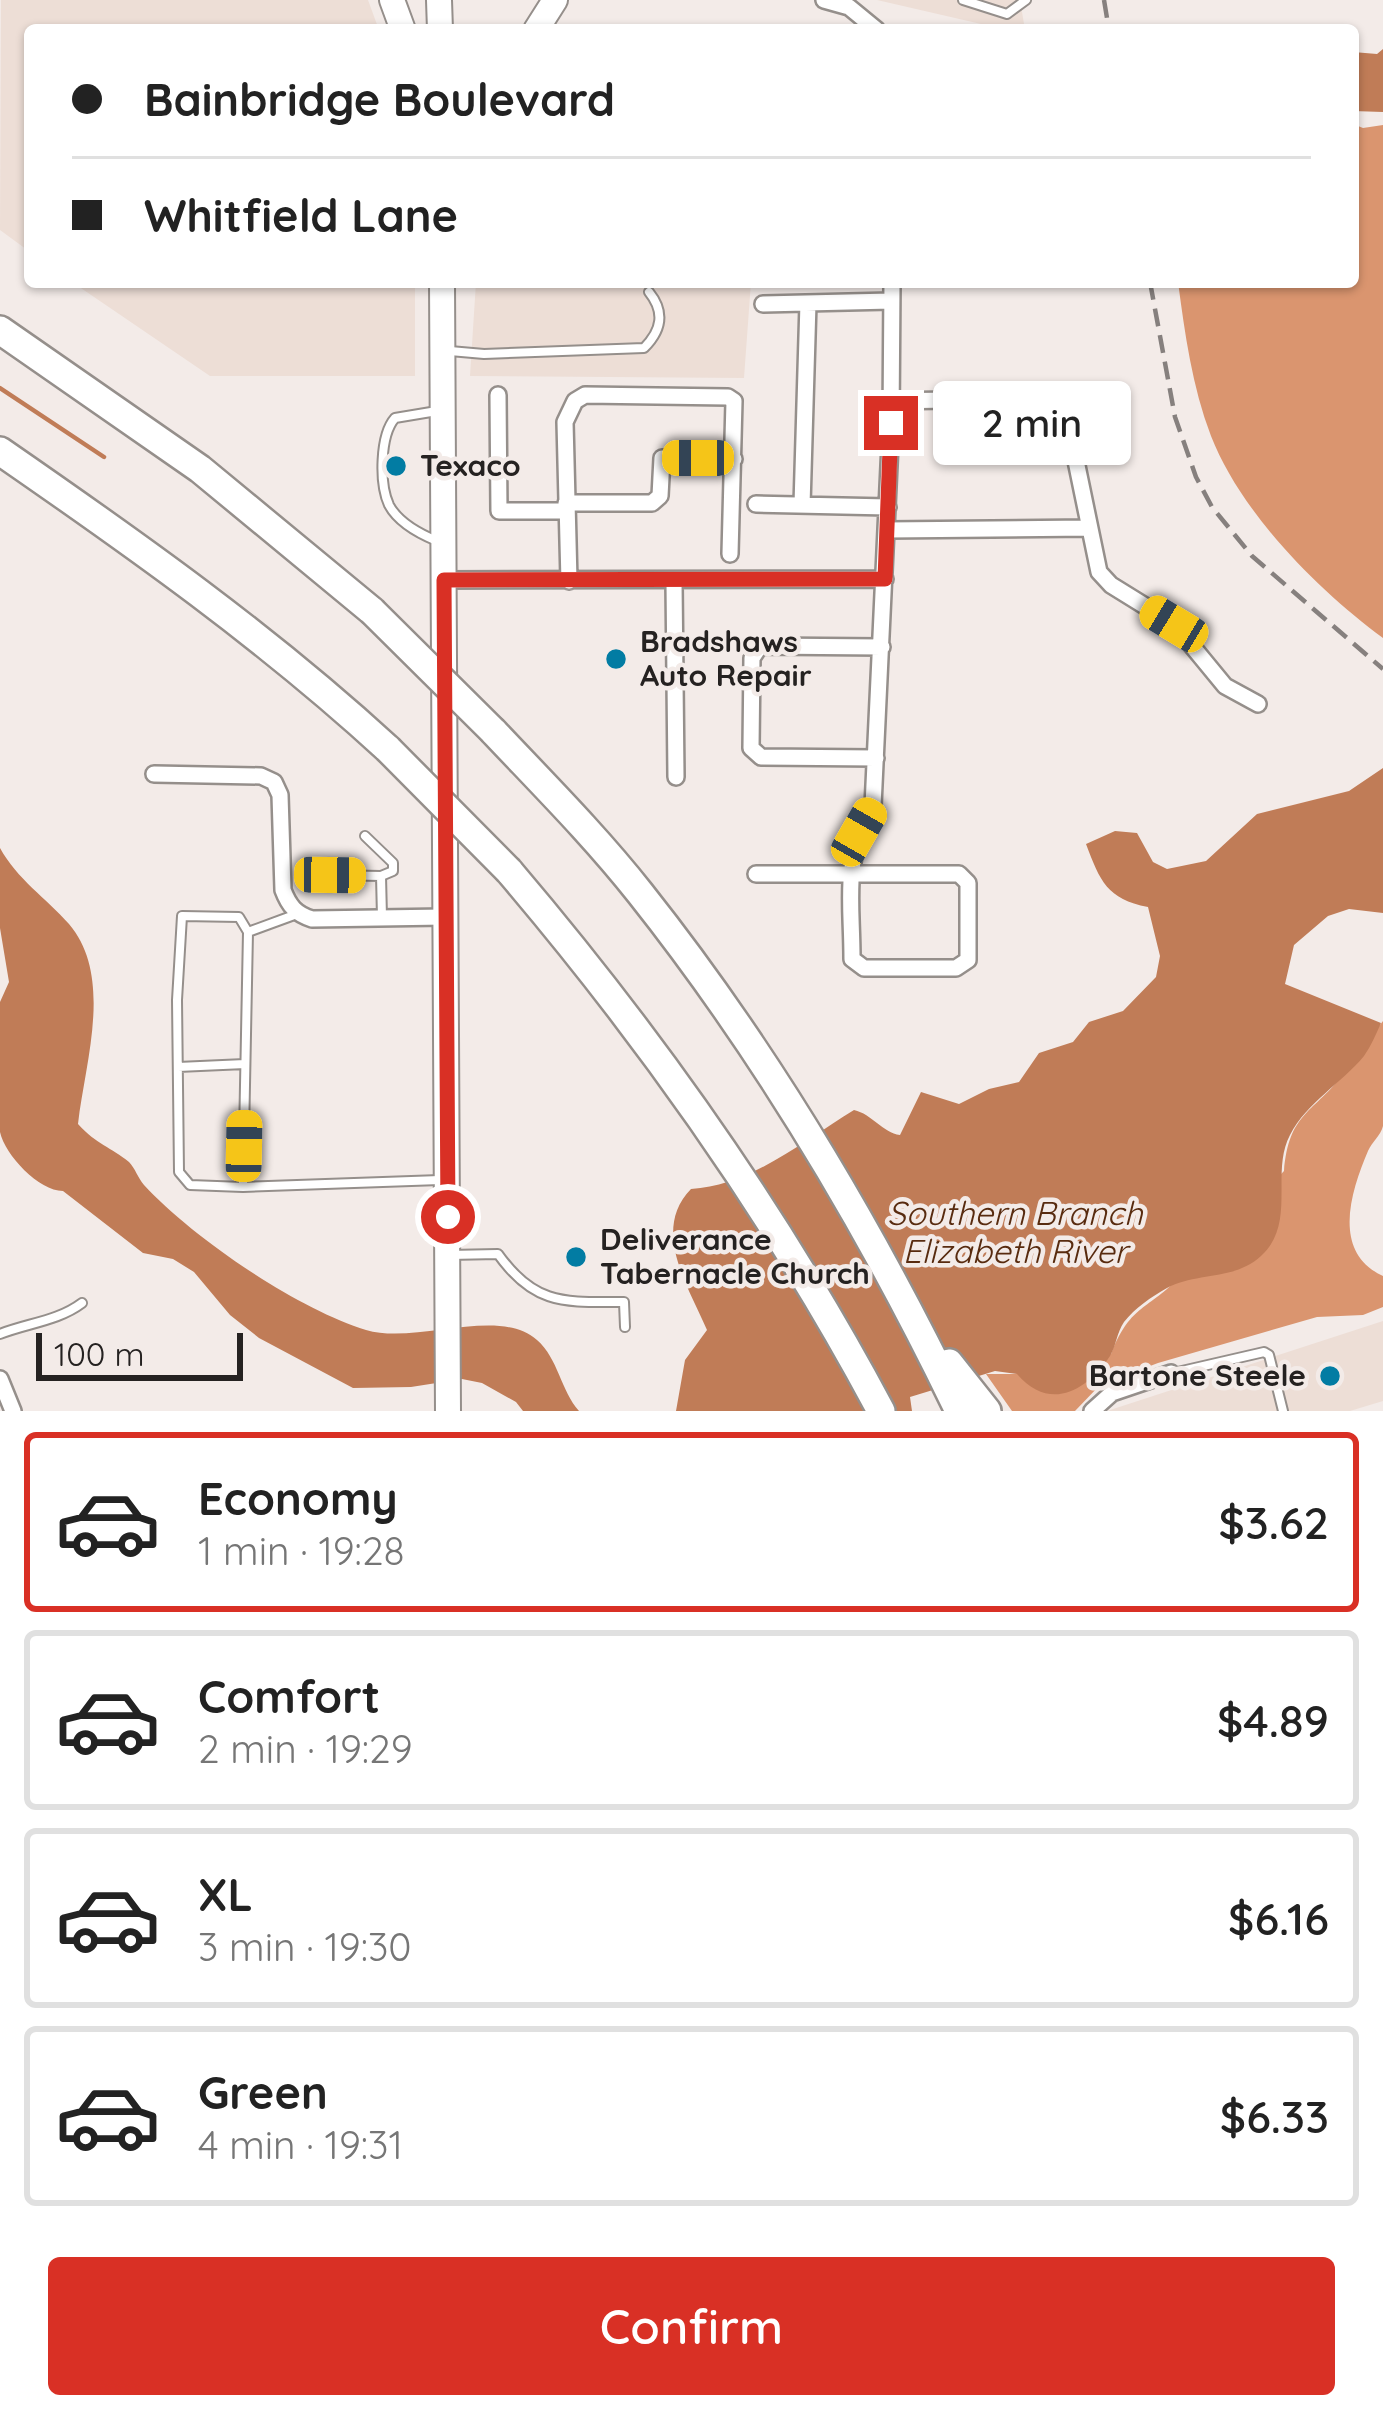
<!DOCTYPE html>
<meta charset="utf-8">
<style>
:root{--surface:#fff;--page:#f6f6f6;--text:#222;--muted:#767676;--line:#e0e0e0;--accent:#d93025}
body{margin:0;font-family:Quicksand,sans-serif;background:var(--page);color:var(--text);height:100vh;display:flex;flex-direction:column;font-size:45px;white-space:nowrap}
*{box-sizing:border-box;margin:0}
p{font-size:39px;color:var(--muted)}
.icon{flex:none;width:66px;height:66px;fill:none;stroke:currentColor;stroke-width:2;stroke-linecap:round;stroke-linejoin:round}
.map{position:relative;height:1411px;overflow:hidden}
.sheet{display:flex;flex-direction:column;background:var(--surface);flex:1}
.sheet>*{flex:none}
.banner{position:absolute;left:24px;top:24px;width:1335px;height:264px;border-radius:12px;box-shadow:0 3px 9px #0004;display:grid;align-content:center;height:264px;padding:0 48px;background:var(--surface)}
.scale{position:absolute;left:36px;bottom:30px;width:207px;box-sizing:border-box;padding-left:12px;border:6px solid #252221;border-top:0;font-size:33px;line-height:42px;white-space:nowrap;color:#252221;-webkit-text-stroke:9px #f3ebe8;paint-order:stroke}
.end{position:absolute;width:54px;height:54px;margin:-27px;border:15px solid #d93025;background:#fff;box-shadow:0 0 0 6px #fff}
.from{border-radius:50%}
.bubble{position:absolute;height:84px;border-radius:12px;background:var(--surface);box-shadow:0 3px 9px #0004;font-size:39px;font-weight:600;line-height:84px;text-align:center}
.car{position:absolute;width:36px;height:72px;margin:-36px -18px;border-radius:15px;box-shadow:0 0 9px 3px #0007;background:linear-gradient(#f5c518 24%,#345 0 40%,#f5c518 0 76%,#345 0 86%,#f5c518 0)}
.banner b{display:flex;align-items:center;gap:42px;height:114px;font-size:45px}
.banner b+b{border-top:3px solid var(--line)}
.banner i{width:30px;height:30px;background:var(--text)}
ul{padding:21px 0 0;list-style:none}
li{display:flex;align-items:center;gap:36px;height:180px;margin:0 24px 18px;padding:0 24px;border:6px solid var(--line);border-radius:12px}
li div{flex:1}
li b{display:block;font-size:45px}
li em{font-style:normal;font-weight:600}
li.active{border-color:var(--accent)}
li>.icon{width:108px;height:108px;stroke-width:1.5}
.cta{display:flex;gap:24px;margin-top:auto;padding:24px 48px}
.cta a{flex:1;height:138px;border-radius:12px;background:var(--accent);color:#fff;font-size:48px;font-weight:600;line-height:138px;text-align:center}
.map>svg:first-child{display:block}
.built{fill:#edded6}
.forest{fill:#da956f}
.water{fill:#c07c57}
.lines{fill:none;stroke-linecap:round;stroke-linejoin:round}
.stream{stroke:#c07c57;stroke-width:4.5}
.service-casing{stroke:#958f8b;stroke-width:12}
.minor-casing{stroke:#958f8b;stroke-width:20}
.primary-casing{stroke:#958f8b;stroke-width:28}
.motorway-casing{stroke:#958f8b;stroke-width:32}
.service{stroke:#fff;stroke-width:8}
.minor{stroke:#fff;stroke-width:15}
.primary{stroke:#fff;stroke-width:24}
.motorway{stroke:#fff;stroke-width:27}
.rail{stroke:#86807e;stroke-width:4.5;stroke-dasharray:18 9;stroke-linecap:butt}
.motorway-bridge-casing{stroke:#958f8b;stroke-width:32;stroke-linecap:butt}
.motorway-bridge{stroke:#fff;stroke-width:27}
.route{stroke:#d93025;stroke-width:15}
.poi-dot{fill:#027ca3;stroke:#f3ebe8;stroke-width:4.5}
.labels{text-anchor:middle;stroke-width:9;stroke-linejoin:round;paint-order:stroke}
.poi-label{font-size:30px;font-weight:bold;fill:#252221;stroke:#f3ebe8;text-anchor:start}
.water-label{font-size:33px;font-style:italic;fill:#582b0f;stroke:#f3ebe8}
</style>
<div class="map">
<svg width="1383" height="1411" viewBox="0 0 1383 1411">
<rect width="100%" height="100%" fill="#f3ebe8"/>
<path class="built" d="M1 0H368L379 30H30V252L0 230Z
M877 0H1020L1025 30H1007Z
M72 282H415V376H210Z
M476 282H751L744 378 470 376Z
M1383 1321V1401L1350 1411H1107Z"/>
<path class="forest" d="M1353 124 1363 128 1383 125V638C1318 590 1241 513 1211 436 1192 386 1185 334 1178 282H1353Z
M1383 1021C1383 1047 1383 1104 1383 1126 1381 1135 1372 1142 1368 1151 1351 1191 1331 1252 1383 1276V1307L1363 1315 1317 1317 1158 1363 1100 1385 1075 1411H1012L986 1374H1017L1111 1354C1130 1306 1145 1311 1178 1279 1214 1243 1249 1207 1284 1171 1289 1114 1311 1114 1342 1076 1357 1058 1369 1039 1383 1021Z"/>
<path class="water" d="M1383 49V112L1353 111V52L1377 54Z
M1383 768V913L1349 909 1328 916 1294 945 1285 984 1381 1023C1376 1034 1371 1046 1364 1056 1341 1084 1307 1102 1290 1135 1270 1173 1297 1223 1261 1256 1234 1281 1196 1272 1167 1288 1151 1297 1135 1308 1124 1322 1117 1332 1116 1346 1110 1356 1085 1393 1049 1411 1017 1374L995 1371 910 1397 912 1411H676L685 1360 707 1330C688 1286 651 1230 691 1189 750 1186 805 1140 854 1110 872 1114 883 1133 900 1135L921 1092 959 1104 989 1089 1019 1082 1039 1053 1073 1042 1089 1022 1123 1011 1156 977 1160 956 1148 907C1107 899 1100 881 1086 844L1115 831 1137 833 1153 862 1167 869 1206 861 1257 814 1349 791Z
M0 848C17 879 46 898 69 924 114 977 85 1062 78 1124 97 1145 111 1147 129 1162 135 1168 138 1178 144 1185 193 1238 297 1309 366 1330 416 1345 499 1306 537 1340 558 1358 561 1391 579 1411H523L516 1402 482 1383 462 1379 411 1387 353 1388 259 1338 230 1315 194 1272 173 1259 143 1253 63 1191C39 1191 5 1155 0 1132V1002L9 982 0 928Z"/>
<g class="lines">
<path class="stream" d="M0 388 104 457"/>
<g class="service-casing">
<path id="service" d="M963 0 1007 14 1026 0
M450 351 484 354 644 348C662 330 665 312 649 292
M437 541C420 534 398 522 389 505 379 483 380 435 395 418L437 411
M330 875 381 876 393 871V863L365 836
M381 876 382 917
M248 932 297 914
M178 1067 245 1064
M243 1187 248 932 239 917 182 916 177 1000 179 1172 190 1185 243 1187 440 1180
M449 1255 498 1254C535 1306 565 1302 624 1302L625 1327
M0 1334C28 1323 58 1321 82 1303
M1173 1373 1264 1352 1269 1355 1283 1411"/>
</g>
<g class="minor-casing">
<path id="minor" d="M824 0 849 7 877 30
M763 304 891 301
M498 395 499 511H566
M891 401 1063 398 1099 572 1111 585 1174 624 1225 686 1258 704
M566 503H652L660 496 662 458 734 459
M756 504 888 507
M802 505 808 303
M887 530 1090 528
M444 580 885 579
M569 581 565 422 575 401 585 395 728 397 734 401 730 554
M674 582 676 777
M876 758 761 757 751 748 752 658 760 646 882 647
M154 774 261 776 274 782 280 795 283 890C289 906 296 914 312 919L445 917
M756 874H959L968 883V960L956 968H864L852 959C852 899 842 861 873 806L891 423 892 282
M0 1379 13 1411
M1092 1411 1112 1393 1171 1373"/>
</g>
<g class="primary-casing">
<path id="primary" d="M392 0 403 30
M439 0 440 30
M536 30 555 0
M442 282 448 1411"/>
</g>
<g class="motorway-casing">
<path id="motorway" d="M0 330 200 469 372 611
M0 451C136 545 266 637 388 749
M493 731C543 784 595 836 640 893 767 1053 870 1227 959 1411
M509 871C652 1039 777 1216 881 1411
M949 1363 987 1411"/>
</g>
<use href="#service" class="service"/>
<use href="#minor" class="minor"/>
<use href="#primary" class="primary"/>
<use href="#motorway" class="motorway"/>
<path class="rail" d="M1104 0 1109 30
M1150 282 1175 417 1196 477 1212 507 1252 556 1383 669"/>
<g class="motorway-bridge-casing">
<path id="motorway-bridge" d="M372 611 493 731
M388 749 509 871"/>
</g>
<use href="#motorway-bridge" class="motorway-bridge"/>
</g>
<g class="lines">
<path class="route" d="M448 1217 444 580 885 579 891 423"/>
</g>
<g class="poi-dot">
<circle cx="396" cy="466" r="12"/>
<circle cx="616" cy="659" r="12"/>
<circle cx="576" cy="1257" r="12"/>
<circle cx="1330" cy="1376" r="12"/>
</g>
<g class="labels">
<g class="poi-label">
<text x="420" y="476">Texaco</text>
<text x="640" y="652">Bradshaws<tspan x="640" dy="34">Auto Repair</tspan></text>
<text x="600" y="1250">Deliverance<tspan x="600" dy="34">Tabernacle Church</tspan></text>
<text x="1306" y="1386" text-anchor="end">Bartone Steele</text>
</g>
<g class="water-label">
<text x="1015" y="1225">Southern Branch<tspan x="1015" dy="38">Elizabeth River</tspan></text>
</g>
</g>
</svg>
<div class="scale">100 m</div>
<i class="end from" style="left:448px;top:1217px"></i>
<i class="end" style="left:891px;top:423px"></i>
<div class="bubble" style="left:933px;top:381px;width:198px">2 min</div>
<i class="car" style="left:698px;top:458px;rotate:270deg"></i>
<i class="car" style="left:1174px;top:624px;rotate:301deg"></i>
<i class="car" style="left:859px;top:832px;rotate:30deg"></i>
<i class="car" style="left:330px;top:875px;rotate:91deg"></i>
<i class="car" style="left:244px;top:1146px;rotate:1deg"></i>
<div class="banner">
<b><i class="from"></i>Bainbridge Boulevard</b>
<b><i></i>Whitfield Lane</b>
</div>
</div>
<section class="sheet">
<ul>
<li class="active"><svg class="icon" aria-label="car" viewBox="0 0 24 24"><path d="M5 17H2v-5l4-1 3-4h7l3 4 3 1v5h-3M9 17h6M6 11h13"/><circle cx="7" cy="17" r="2"/><circle cx="17" cy="17" r="2"/></svg><div><b>Economy</b><p>1 min · 19:28</p></div><em>$3.62</em></li>
<li><svg class="icon" aria-label="car" viewBox="0 0 24 24"><path d="M5 17H2v-5l4-1 3-4h7l3 4 3 1v5h-3M9 17h6M6 11h13"/><circle cx="7" cy="17" r="2"/><circle cx="17" cy="17" r="2"/></svg><div><b>Comfort</b><p>2 min · 19:29</p></div><em>$4.89</em></li>
<li><svg class="icon" aria-label="car" viewBox="0 0 24 24"><path d="M5 17H2v-5l4-1 3-4h7l3 4 3 1v5h-3M9 17h6M6 11h13"/><circle cx="7" cy="17" r="2"/><circle cx="17" cy="17" r="2"/></svg><div><b>XL</b><p>3 min · 19:30</p></div><em>$6.16</em></li>
<li><svg class="icon" aria-label="car" viewBox="0 0 24 24"><path d="M5 17H2v-5l4-1 3-4h7l3 4 3 1v5h-3M9 17h6M6 11h13"/><circle cx="7" cy="17" r="2"/><circle cx="17" cy="17" r="2"/></svg><div><b>Green</b><p>4 min · 19:31</p></div><em>$6.33</em></li>
</ul>
<div class="cta"><a>Confirm</a></div>
</section>
